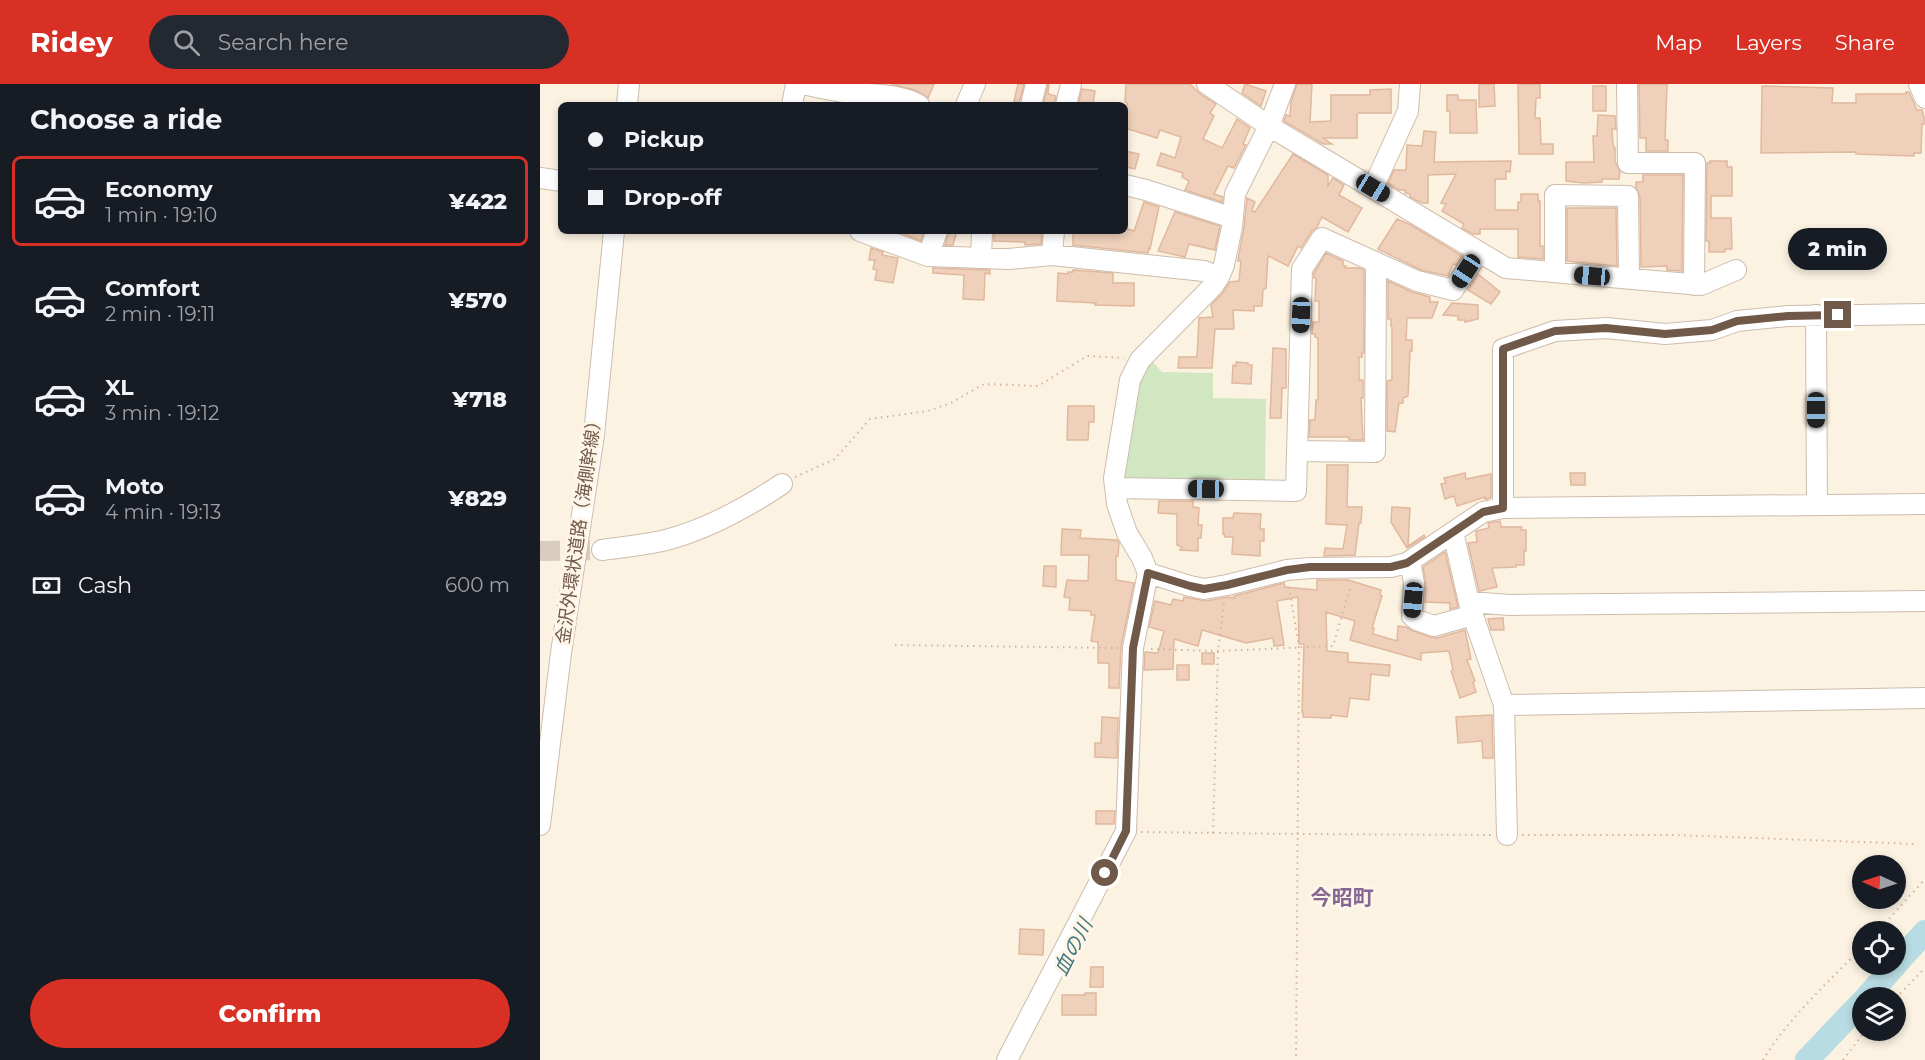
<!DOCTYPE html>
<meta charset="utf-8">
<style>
:root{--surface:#171b24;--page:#242831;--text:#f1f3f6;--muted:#9ea1a6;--line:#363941;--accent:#d93025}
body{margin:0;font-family:Montserrat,"Noto Sans JP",sans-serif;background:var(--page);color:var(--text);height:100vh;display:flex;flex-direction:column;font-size:22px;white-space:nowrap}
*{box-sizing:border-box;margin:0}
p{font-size:20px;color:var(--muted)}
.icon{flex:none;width:33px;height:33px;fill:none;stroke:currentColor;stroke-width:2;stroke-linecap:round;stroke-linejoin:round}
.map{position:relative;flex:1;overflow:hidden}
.details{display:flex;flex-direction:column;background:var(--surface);width:540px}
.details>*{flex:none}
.banner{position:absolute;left:18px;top:18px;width:570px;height:132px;border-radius:9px;box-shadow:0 3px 9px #0003;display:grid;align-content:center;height:132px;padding:0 30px;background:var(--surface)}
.needle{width:39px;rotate:273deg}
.fabs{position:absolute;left:1312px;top:771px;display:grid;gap:12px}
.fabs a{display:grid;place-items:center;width:54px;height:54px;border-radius:50%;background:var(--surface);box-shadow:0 3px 9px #0003;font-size:30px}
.end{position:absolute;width:27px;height:27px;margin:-14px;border:8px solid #71594a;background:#fff;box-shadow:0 0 0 3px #fff}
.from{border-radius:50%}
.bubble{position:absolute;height:42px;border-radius:21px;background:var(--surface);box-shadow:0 3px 9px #0003;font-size:20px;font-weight:800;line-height:42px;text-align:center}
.car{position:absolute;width:18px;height:36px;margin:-18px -9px;border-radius:8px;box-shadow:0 0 4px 2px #0007;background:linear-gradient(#222 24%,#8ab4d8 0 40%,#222 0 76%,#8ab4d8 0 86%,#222 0)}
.banner b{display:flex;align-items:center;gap:21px;height:57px;font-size:22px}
.banner b+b{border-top:2px solid var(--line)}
.banner i{width:15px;height:15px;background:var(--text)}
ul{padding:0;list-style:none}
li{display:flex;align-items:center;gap:18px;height:90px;margin:0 12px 9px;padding:0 18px;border:3px solid transparent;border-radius:9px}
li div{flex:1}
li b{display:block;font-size:22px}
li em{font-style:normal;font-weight:800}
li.on{border-color:var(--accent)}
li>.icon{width:54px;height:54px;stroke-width:1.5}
h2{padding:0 30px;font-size:27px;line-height:72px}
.pay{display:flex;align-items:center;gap:15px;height:66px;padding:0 30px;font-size:22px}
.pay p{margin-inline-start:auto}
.action{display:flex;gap:12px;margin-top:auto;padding:12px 30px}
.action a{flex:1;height:69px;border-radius:36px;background:var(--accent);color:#fff;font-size:24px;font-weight:800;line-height:69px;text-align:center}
header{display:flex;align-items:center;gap:36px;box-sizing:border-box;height:84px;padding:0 30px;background:var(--accent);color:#fff}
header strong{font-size:28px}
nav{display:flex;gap:33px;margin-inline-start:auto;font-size:21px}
.search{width:420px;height:54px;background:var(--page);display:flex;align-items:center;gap:15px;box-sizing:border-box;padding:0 21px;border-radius:33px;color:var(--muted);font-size:22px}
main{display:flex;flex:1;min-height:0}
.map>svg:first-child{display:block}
.green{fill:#d0e7c2}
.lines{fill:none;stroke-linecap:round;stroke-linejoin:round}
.river{stroke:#b8dce3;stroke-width:24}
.building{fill:#efd1bb;stroke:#e1b89d;stroke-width:1.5}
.minor-tunnel{stroke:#d8ccbc;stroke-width:20;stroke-dasharray:20 10;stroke-linecap:butt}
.minor-casing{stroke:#cebcad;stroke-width:22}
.path{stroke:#d3b49f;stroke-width:2;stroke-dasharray:1.5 4.5;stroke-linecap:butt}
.minor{stroke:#fff;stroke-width:20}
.route{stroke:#71594a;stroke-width:8}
.labels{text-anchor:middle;stroke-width:6;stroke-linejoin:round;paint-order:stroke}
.street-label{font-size:18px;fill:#71594a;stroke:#fef6e8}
.water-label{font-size:20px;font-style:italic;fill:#457884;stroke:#fef6e8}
.quarter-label{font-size:21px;font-weight:bold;fill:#866694;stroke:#fef6e8}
</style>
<header>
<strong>Ridey</strong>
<div class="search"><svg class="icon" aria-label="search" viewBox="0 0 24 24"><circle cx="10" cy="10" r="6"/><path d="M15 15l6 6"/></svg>Search here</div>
<nav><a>Map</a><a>Layers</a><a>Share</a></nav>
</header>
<main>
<section class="details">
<h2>Choose a ride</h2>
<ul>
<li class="on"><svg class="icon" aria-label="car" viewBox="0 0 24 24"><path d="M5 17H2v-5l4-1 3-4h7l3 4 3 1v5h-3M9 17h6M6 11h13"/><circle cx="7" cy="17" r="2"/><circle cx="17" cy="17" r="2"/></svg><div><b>Economy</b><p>1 min · 19:10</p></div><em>¥422</em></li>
<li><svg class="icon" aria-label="car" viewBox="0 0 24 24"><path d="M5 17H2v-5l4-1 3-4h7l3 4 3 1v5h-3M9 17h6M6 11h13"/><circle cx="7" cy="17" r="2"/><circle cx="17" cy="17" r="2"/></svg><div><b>Comfort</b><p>2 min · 19:11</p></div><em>¥570</em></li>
<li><svg class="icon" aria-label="car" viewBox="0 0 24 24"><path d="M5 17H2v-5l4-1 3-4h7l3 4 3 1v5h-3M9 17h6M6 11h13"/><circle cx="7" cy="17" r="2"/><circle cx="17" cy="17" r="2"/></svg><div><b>XL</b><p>3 min · 19:12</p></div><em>¥718</em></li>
<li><svg class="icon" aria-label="car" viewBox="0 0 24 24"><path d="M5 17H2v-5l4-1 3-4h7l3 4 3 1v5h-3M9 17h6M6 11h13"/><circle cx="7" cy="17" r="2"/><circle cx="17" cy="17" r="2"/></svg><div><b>Moto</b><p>4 min · 19:13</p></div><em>¥829</em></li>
</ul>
<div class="pay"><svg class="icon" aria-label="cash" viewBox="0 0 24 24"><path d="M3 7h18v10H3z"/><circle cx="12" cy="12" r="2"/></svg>Cash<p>600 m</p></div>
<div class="action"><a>Confirm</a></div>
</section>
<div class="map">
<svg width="1385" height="976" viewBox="0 0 1385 976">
<rect width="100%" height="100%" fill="#fbf2e2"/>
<path class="green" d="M611 276 622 288 673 289V314L726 315 725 400 587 396 580 391 595 303Z"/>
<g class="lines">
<path class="river" d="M1356 880 1385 848
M1326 914 1356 880
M1267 976 1323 917"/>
</g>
<path class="building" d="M351 0H394L388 14 375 6Z
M478 0H484L479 19 474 17Z
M508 0H509L508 10 516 12 514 21H503Z
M586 0H650L660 10 676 20 670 29 674 32 663 55 682 64 697 35 710 44 703 60 706 61 694 84 688 82 674 110 683 113 682 118 645 106 649 97 642 93 643 89 617 81 621 69 635 74 641 53 620 46 617 54 585 44 587 19 585 18Z
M705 0 726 7 721 22 702 9Z
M757 0H772L770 38 791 37V11H830V6L851 5V29H819L817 30V54H783L792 60H783L744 37 746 31 750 32 751 18Z
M939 0H954L955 22 939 23Z
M978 0H1000V14H996L995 34H1000L1001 60H1013V70H979Z
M1099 0H1127L1125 56H1128V67H1106V54H1100Z
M1053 2H1066V27H1053Z
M1222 2 1293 4 1292 19H1316V10H1366V8H1369L1377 26H1382L1384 33V40H1382L1381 69H1374V72L1316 70V68L1221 69Z
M542 5 555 7 553 21H538Z
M907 11H918V16H936L937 49H910V27H907Z
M1058 31 1075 32 1076 45H1072L1073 61 1075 64V77L1080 87 1079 95H1062V98L1044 99 1026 97V78H1054L1053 52H1057Z
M884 47 896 48 894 78 971 77 970 88 966 87V95H955V126H978V118H981V110H998V117H1000V162H1003V175L978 173V145H940V150H933L922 144 924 140 902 127 906 120 901 119 916 90 888 91V119H882L870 113V110L865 109V106H859L848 99 854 86H866L867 61 882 62Z
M585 67 599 70 595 85 585 83Z
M753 70 788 91V102L793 94 804 101 799 111 822 124 808 148 782 133 777 143 772 147 761 164 758 162 748 182 728 172 726 204 723 206 722 222H714V227L693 226 694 245H675L672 284H638L639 273H657L659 234 673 233 671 221 682 210 690 198 699 197 701 177H698L699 170 704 144 707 114 715 118 712 127 715 128Z
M1170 77H1187V83H1192V112H1171V134H1191L1192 165H1185V168H1169V157H1166L1167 79H1170Z
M1103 91H1143L1142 187 1127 186V182L1101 183 1100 112 1096 104V98H1103Z
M604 118 619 123 610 165 609 164 608 169 533 161V148L585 147V144L594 147Z
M1027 124H1076L1077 182 1027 177Z
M635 128 680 142 675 166 649 160 645 173 618 167Z
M857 135 871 141 922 172 916 181 913 180 908 192 881 186 838 165Z
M356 147H384L381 157Z
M409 147H417L413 161H405Z
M454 147H502L501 160 485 161V158L454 157Z
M331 164 343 168 342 171 358 174 353 199 335 196 337 186 333 185 335 176H329Z
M786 169 803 177V182H806L805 184H819L824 186V269H822V273H819V296H823V314H821L823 356H809V353H769L770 336H775L776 316H778V254L775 253V250H772L773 238H779V217H775L776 194H774V189Z
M393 184 450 186V190L445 189 444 216 423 215 424 191 393 189Z
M533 186 573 189V199H594V222L555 221 556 219 517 217 518 189 528 190V188H533Z
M938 190 960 208 951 220 928 206Z
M848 197 872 208 890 213V218H898L892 234H867L866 256H872V267H870L868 312 863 314V319H859L855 348 847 347V297L852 296V243L851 242V235H848Z
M912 219 938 221V235L925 238V236H918V232L903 231Z
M733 264 746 265V304H742L741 334H730Z
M696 278 708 279V281H712L711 300 692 299 693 281 696 282Z
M528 322H554V338H549L548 356H527Z
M787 381H808L807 423H822L821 439H819L815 471 784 472 785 464 803 465 807 441 786 440Z
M925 389 926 395 951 390V414L945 415V413L917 422 914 412 905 415 901 400 906 399 904 394Z
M1030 389H1045V401H1031Z
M619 417H653V423L659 424 658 441H662L661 454H658V467L640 466 642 463 637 461V430L618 429Z
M852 423 870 424 868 462 884 451 885 453 867 464 851 438Z
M694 429 721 430 720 445H724V457H720V472L692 470 693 453H685L684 450H683V434H693Z
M960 437 961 443H982L981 446H986V467H984V481H976V483L952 484 957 503 939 507 928 459 937 458 936 447 949 444 948 439Z
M522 445 541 446 540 454 577 456 579 459 578 472H576V496L594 499 581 562 579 604H569V579H558V558L551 557 555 531H551V527L529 526 530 514 524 513 527 496 548 497 549 471H521Z
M905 468 918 523 910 525V519L885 518 886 499 883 483Z
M504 482H516V503L503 502Z
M777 496H808L841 506 840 511 842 512 832 544H834L833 550 857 557 858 542 866 543 873 547 891 553 897 554 925 546 931 575 927 576 935 597 933 598 936 608 920 614 911 587 913 586 909 567 881 569V576L810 556 815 537 786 528 787 567 808 569V578L850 581 849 592 831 590 829 616 810 614 807 633 791 631V634L763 633V628H762L764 560H759L758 513 737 517 744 561 734 562 733 554 706 559 662 546 658 562 634 555 633 585 604 586 605 568 618 569 624 547 609 543 615 517 631 521 633 515 643 517 644 513 666 517 688 513 695 514 694 512 744 499 745 503 777 506Z
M963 534 964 546H951L948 535Z
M662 569H674V580H662Z
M637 581H649V596H637Z
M952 631 953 674H943L942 657 918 659 916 633Z
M562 633 578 634 577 674 555 673V659H561Z
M556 727H575L574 740H556Z
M480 845 504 846 503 871 479 870Z
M551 883H563V903H550Z
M545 909H556V931H522V911H545Z"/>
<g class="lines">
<path class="minor-tunnel" d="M0 467 62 466"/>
<g class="minor-casing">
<path id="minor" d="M261 0C279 3 296 8 313 9 335 11 360 10 379 21
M667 0 729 42 966 184 1161 201 1196 186
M1087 0 1088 79H1155L1154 201
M1379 0 1385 14
M87 21 89 0
M252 21 256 0
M426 21 435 0
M491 21 496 0
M526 21 531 0
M0 94 21 97
M585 101 606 106 693 134
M833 104 868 27 870 0
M320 147 388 172 469 175 512 171 664 187 679 193
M512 171 514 147
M388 172 397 147
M441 174 442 147
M1015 188V111L1088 112 1089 195
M1276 231 1277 420
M757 367 835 368 836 178
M576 404 756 407 762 185 782 154 877 197 913 206 939 168
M963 424V265L1015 247 1066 244 1125 250 1172 246 1197 237 1248 232 1385 230
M913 448 930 523 964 621 967 751
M62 466C83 463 105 461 126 456 168 445 206 424 242 400
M870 477 874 499 872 532 877 536 894 542 933 531
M608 489 650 502 664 505 687 501 747 486 770 484 851 483 867 479 943 428 963 424 1385 420
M929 518 970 521 1385 517
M964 621 1385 614
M0 741 21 569 54 351 74 147
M467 976 586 747 593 564 608 489 602 474 587 449 577 420 574 394 590 296 600 276 673 202 679 193 684 181 692 143 695 110 729 42 745 0"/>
</g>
<path class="path" d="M255 393 295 375 330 335 388 327 411 319 444 300 498 302 547 272 584 274
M749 503 759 563 756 976
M355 561 578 564
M611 565 678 567 793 562 811 501
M601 748 757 750 952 751
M673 749 678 567 684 518
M982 751H1134L1375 760
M1337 848 1385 795
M1356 914 1385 884
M1223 976C1248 934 1289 898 1323 862
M1303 976 1326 946"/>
<use href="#minor" class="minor"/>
</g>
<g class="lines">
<path class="route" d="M565 789 586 747 593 564 608 489 650 502 664 505 687 501 747 486 770 483H851L867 479 943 428 963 424V265L1015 247 1066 244 1125 250 1172 246 1197 237 1248 232 1298 231"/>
</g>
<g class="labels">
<g class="street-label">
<text transform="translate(39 444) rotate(-82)" y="6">金沢外環状道路（海側幹線）</text>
</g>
<g class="water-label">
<text transform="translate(533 863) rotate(-63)" y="7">血の川</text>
</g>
<g class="quarter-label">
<text x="802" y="821">今昭町</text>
</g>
</g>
</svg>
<div class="fabs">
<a><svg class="needle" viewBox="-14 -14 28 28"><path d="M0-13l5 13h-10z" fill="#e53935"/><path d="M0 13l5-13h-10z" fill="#9ea1a6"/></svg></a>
<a><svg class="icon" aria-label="locate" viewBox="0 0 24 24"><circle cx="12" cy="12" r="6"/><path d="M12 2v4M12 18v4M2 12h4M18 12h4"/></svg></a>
<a><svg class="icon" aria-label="layers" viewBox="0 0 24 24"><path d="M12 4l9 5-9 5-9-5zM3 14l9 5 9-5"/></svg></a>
</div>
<i class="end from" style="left:565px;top:789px"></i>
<i class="end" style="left:1298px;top:231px"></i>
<div class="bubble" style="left:1248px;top:144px;width:99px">2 min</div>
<i class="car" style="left:833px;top:104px;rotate:121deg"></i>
<i class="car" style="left:926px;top:187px;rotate:213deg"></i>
<i class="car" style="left:1052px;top:192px;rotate:275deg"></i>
<i class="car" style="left:761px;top:231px;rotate:182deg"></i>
<i class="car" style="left:1276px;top:326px;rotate:180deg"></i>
<i class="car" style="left:666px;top:405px;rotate:271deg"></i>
<i class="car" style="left:873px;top:516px;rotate:185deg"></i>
<div class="banner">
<b><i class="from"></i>Pickup</b>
<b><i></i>Drop-off</b>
</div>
</div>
</main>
